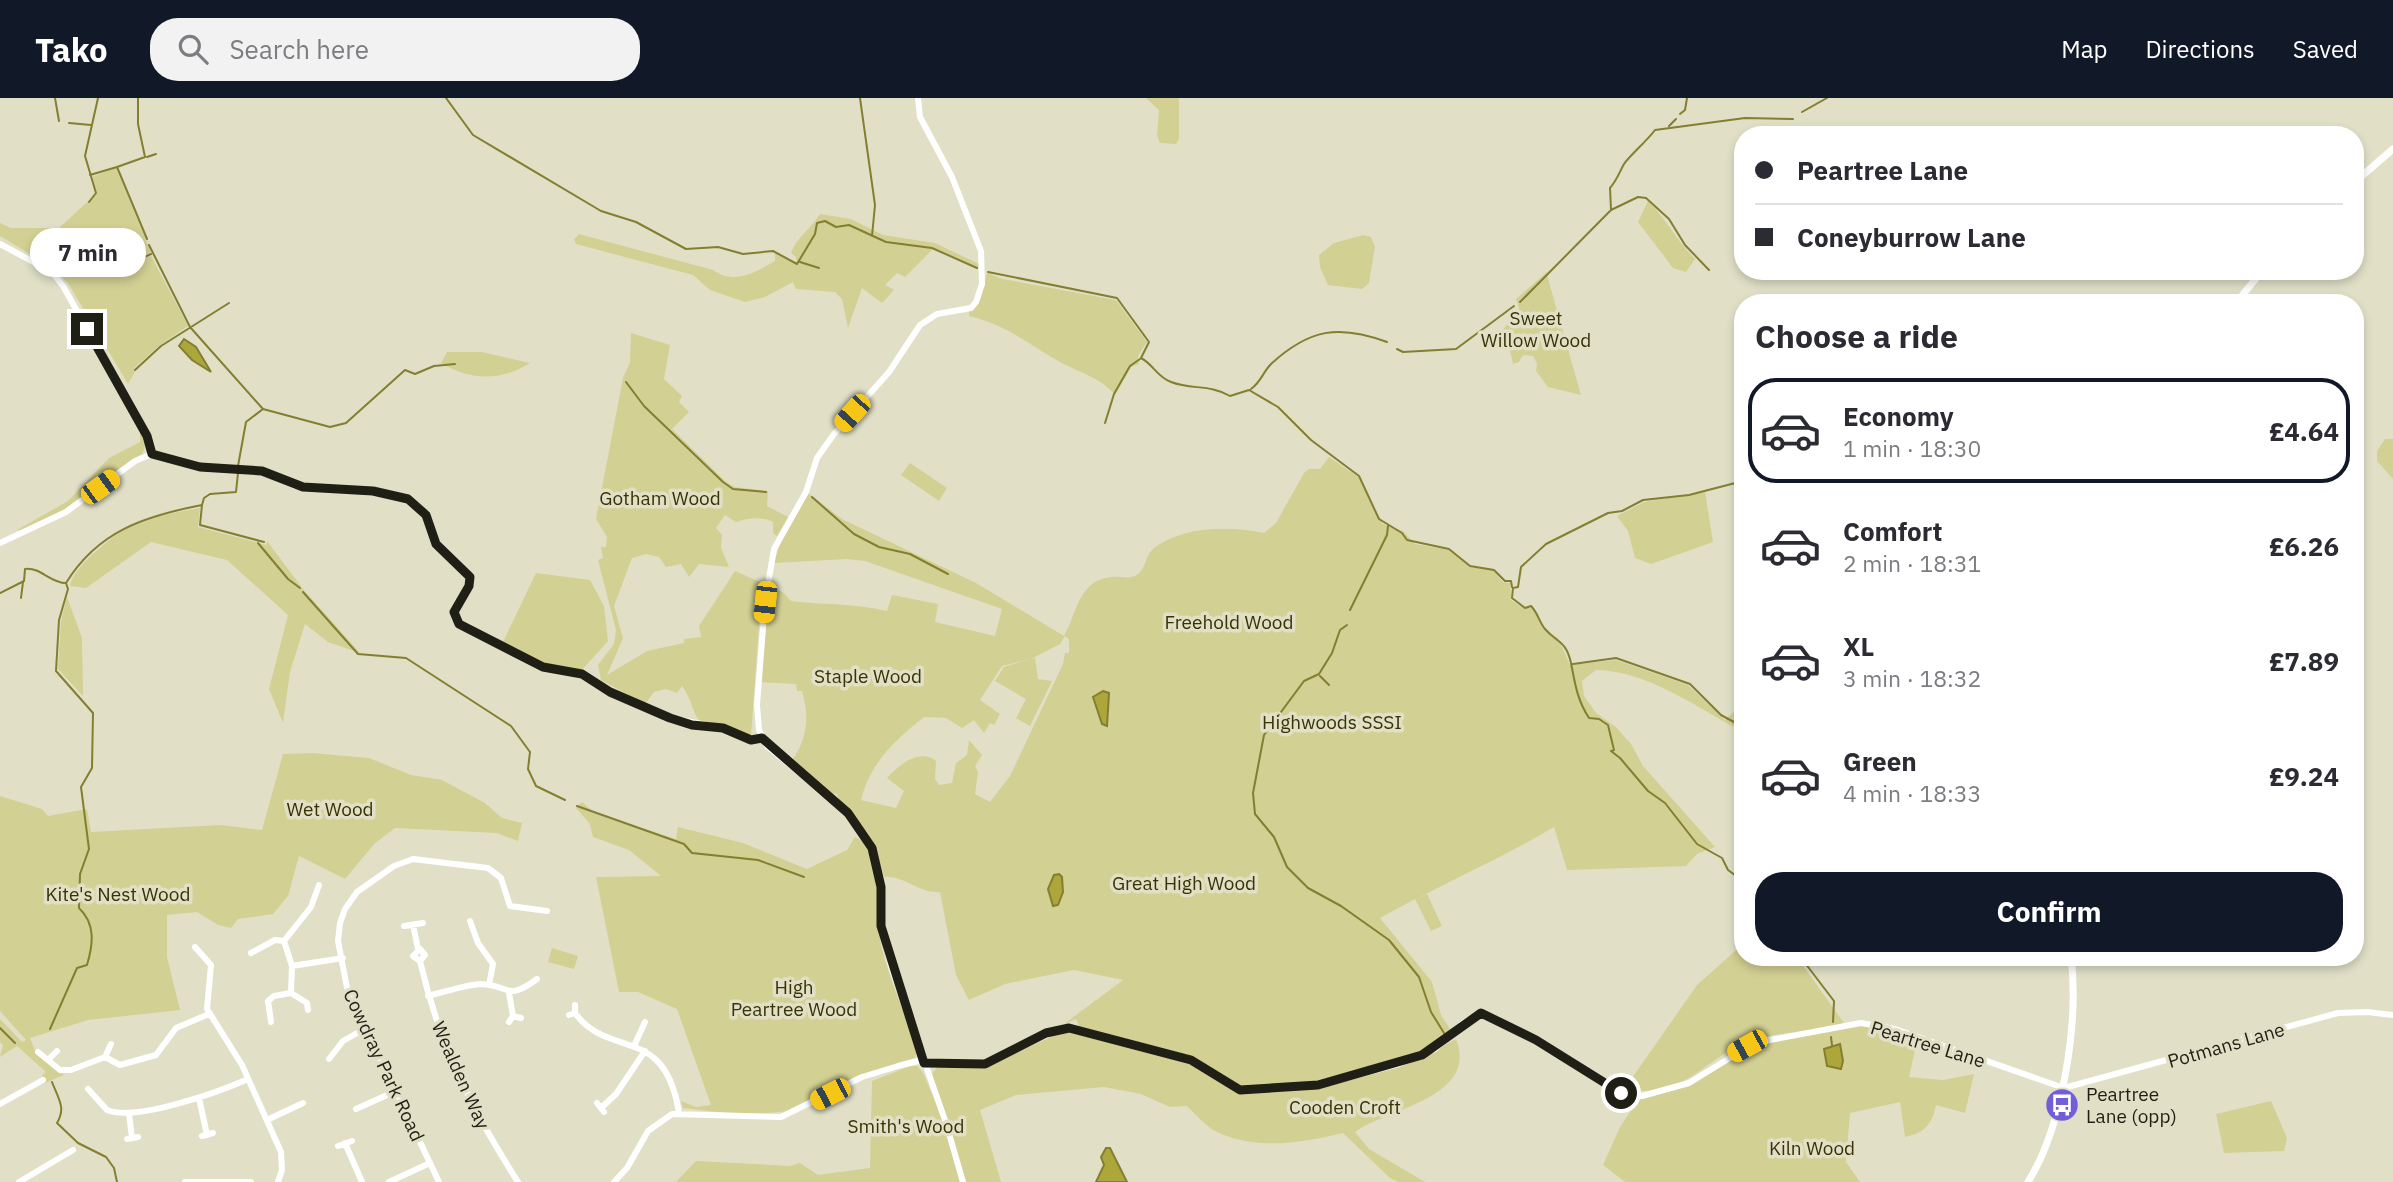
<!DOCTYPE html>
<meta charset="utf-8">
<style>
:root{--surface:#fff;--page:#f2f2f3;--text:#2b2b33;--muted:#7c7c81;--line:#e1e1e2;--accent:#111827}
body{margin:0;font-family:"IBM Plex Sans",sans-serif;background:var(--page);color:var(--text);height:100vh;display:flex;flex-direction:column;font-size:26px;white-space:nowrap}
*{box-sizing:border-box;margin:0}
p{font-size:23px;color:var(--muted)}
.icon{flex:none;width:38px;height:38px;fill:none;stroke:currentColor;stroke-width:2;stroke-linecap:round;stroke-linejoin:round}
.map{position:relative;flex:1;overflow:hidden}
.sheet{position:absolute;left:1734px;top:196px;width:630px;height:672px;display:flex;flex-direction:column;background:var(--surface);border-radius:28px;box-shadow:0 4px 10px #0003}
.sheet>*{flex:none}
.guide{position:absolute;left:1734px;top:28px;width:630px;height:154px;border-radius:28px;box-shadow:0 4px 10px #0003;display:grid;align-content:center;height:154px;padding:0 21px;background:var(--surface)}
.end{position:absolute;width:32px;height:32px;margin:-16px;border:9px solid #201f16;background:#fff;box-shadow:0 0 0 4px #fff}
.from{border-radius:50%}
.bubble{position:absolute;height:49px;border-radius:24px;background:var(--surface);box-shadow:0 4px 10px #0003;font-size:23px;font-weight:700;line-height:49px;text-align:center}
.car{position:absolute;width:21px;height:42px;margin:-21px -10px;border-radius:9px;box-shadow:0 0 5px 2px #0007;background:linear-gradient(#f5c518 24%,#345 0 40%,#f5c518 0 76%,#345 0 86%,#f5c518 0)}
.guide b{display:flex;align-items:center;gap:24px;height:66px;font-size:26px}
.guide b+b{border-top:2px solid var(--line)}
.guide i{width:18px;height:18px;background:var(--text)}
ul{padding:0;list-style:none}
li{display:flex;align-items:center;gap:21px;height:105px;margin:0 14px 10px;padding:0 7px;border:4px solid transparent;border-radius:28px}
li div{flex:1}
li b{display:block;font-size:26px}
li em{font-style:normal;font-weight:700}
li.current{border-color:var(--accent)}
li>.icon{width:63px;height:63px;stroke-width:1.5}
h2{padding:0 21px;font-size:32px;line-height:84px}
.primary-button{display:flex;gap:14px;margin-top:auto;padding:14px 21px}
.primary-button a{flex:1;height:80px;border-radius:28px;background:var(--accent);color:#fff;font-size:28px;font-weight:700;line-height:80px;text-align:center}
header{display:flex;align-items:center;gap:42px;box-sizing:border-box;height:98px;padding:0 35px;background:var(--accent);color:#fff}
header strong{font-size:33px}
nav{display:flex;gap:38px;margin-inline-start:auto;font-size:24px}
.search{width:490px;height:63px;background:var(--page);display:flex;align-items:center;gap:18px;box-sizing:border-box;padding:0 24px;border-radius:28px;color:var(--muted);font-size:26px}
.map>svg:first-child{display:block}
.green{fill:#d2d093;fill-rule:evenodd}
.water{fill:#ada73b;stroke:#837e30;stroke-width:2}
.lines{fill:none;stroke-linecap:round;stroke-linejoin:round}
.stream{stroke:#837e30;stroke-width:2}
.minor{stroke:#fff;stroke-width:6}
.major{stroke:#fff;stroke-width:7}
.route{stroke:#201f16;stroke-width:9}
.labels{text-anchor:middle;stroke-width:7;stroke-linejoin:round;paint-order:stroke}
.park-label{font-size:19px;fill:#363405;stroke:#e1e0c7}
.street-label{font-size:19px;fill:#201f16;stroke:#e1e0c7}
.poi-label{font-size:19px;fill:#201f16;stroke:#e1e0c7;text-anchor:start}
</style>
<header>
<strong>Tako</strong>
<div class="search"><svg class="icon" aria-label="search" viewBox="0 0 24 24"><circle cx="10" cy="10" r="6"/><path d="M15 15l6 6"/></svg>Search here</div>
<nav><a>Map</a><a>Directions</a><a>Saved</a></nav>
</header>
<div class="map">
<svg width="2393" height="1084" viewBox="0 0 2393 1084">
<rect width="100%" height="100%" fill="#e1e0c7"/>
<path class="green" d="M1146 0H1179V41L1176 46 1160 45 1157 37 1159 12Z
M116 70 151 154 123 167 151 158 188 228 160 247 134 270 135 274 128 286 68 185 53 170 0 138V125L11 130H59L97 95 92 79Z
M1648 103C1666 121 1677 143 1695 161L1686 174 1673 170 1638 124Z
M820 116 851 121 883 137 935 145 979 166V170L934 150 905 179 897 175 885 187 894 192 882 205 862 190 848 230 842 201 835 194 796 191 793 184 765 199 745 204 710 192 693 177 576 146 574 141 579 136 713 172C735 187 754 175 775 163V155L797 167 796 159 791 155C796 140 810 132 820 116Z
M1363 137 1371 139 1375 149 1369 185 1362 191 1328 187 1320 169 1319 157 1334 145Z
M1547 174V177L1581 297 1548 289 1536 273 1537 266 1533 258 1523 257 1519 264 1513 266 1509 248 1500 245 1502 233 1519 210 1516 201Z
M987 175 1003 181 1116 202 1147 244 1138 258 1139 266 1131 269 1115 297C1100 279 1080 275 1060 264 1028 246 1007 227 969 218V213L981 199Z
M631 235 670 247 664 281 682 298 679 304 689 314 672 331 725 383 734 389 768 393 767 408 788 419 777 438 773 435V424C761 418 749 420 736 424L725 417 716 430 722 437 721 450 729 469 699 466 689 479 681 466 666 469 659 459 646 456 632 460 614 508 623 540 607 577 647 553 684 545V541L701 539 699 528 735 473 762 485 751 638C741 636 703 627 698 621 692 612 691 600 682 588L677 595 666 591 654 594 645 606 601 582 598 567 614 546 616 532 598 462 603 460 601 449H606L607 439 596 421 623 280 630 264Z
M447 254H482L530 265C501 283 472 283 441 265Z
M140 333 145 347 143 355 65 411 23 432H17L68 403 109 360 140 344Z
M2385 341H2393V381L2377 363V353Z
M1329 359 1358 379 1383 426 1403 433 1415 446 1449 452 1470 469 1493 472 1503 484 1510 485 1511 502 1525 511 1528 508 1537 514 1544 532 1558 540 1570 567 1616 562 1688 587 1725 622 1738 610 1743 611V634C1697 610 1649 573 1596 572L1582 583 1584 598 1596 615 1616 629 1631 646 1643 668 1715 749 1697 756 1686 768 1567 772 1554 729C1509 756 1463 776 1418 800L1427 796 1442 828 1431 833 1415 801 1380 820 1432 884 1441 917 1450 931 1448 937 1435 947 1399 964 1320 984 1241 989 1205 966 1185 958 1080 930 1076 921 1064 926 1123 882 1074 872 1005 886 969 902 956 877 940 794C919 796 904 777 884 779 880 764 876 749 868 736 859 724 840 710 837 696L830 695 792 663C807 640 810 620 802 593H797L796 586 759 584 770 489 784 495 791 503C823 507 856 505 887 513L892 497 938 506 935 524 995 538 1002 511 865 463 847 461 774 465 781 443 808 395 842 421 976 485 1064 538C1077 515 1079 481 1112 479 1121 478 1130 482 1138 476 1146 470 1145 457 1154 450 1184 428 1229 428 1264 435L1276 425 1304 375 1309 371H1320ZM1065 538 1069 541V555H1065L1063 566 1010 678 990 704 975 696 978 674 975 668 982 657 969 642 967 657 956 665 952 685 939 687 935 681 936 663C919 650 899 667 887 680L904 693 896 710 861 702C870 665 895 642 924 619L946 620 962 630 974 622 984 635 990 625 994 627 1000 616 980 602 1002 568 1030 561 1004 569 995 583 1026 601 1016 620 1030 628 1052 583 1038 581 1035 560 1031 561 1060 546Z
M910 365 947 390 939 403 901 377Z
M1705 394 1713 444 1651 466 1635 460 1628 433 1617 418 1644 404Z
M200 410 198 429 266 447 267 443 303 491 360 555 328 544 305 526 290 574 283 625 269 591 288 517 227 462 151 444 86 490 70 488C72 469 118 433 136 425 157 417 178 414 200 410Z
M536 475 590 482 604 508 608 543 581 573 551 569 503 544Z
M67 499 82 540 83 598 58 571 61 523Z
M312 655 369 660 411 677 442 682 485 705 502 720 522 725 518 743 497 735 395 730 375 745 345 781 299 758 288 798 273 816 238 821 231 830 218 827 197 814 167 817V859L180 912 88 922 30 940 36 955 64 977 45 985 42 977 46 974 17 948 0 959 3 947 0 944V921L22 944 26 942 0 913V698L42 711 48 718 87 711 91 734 220 727 262 732 283 656Z
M582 704 595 715 676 741 678 729 743 745 807 771 847 752 855 739C885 752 876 799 878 824 881 870 906 912 917 955L914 960 883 970 790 1013 746 1017 683 1010 681 1003 696 1009 711 1007 677 911 638 894H619L596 779 661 778 629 752 593 739 590 726 576 710Z
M1743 846V859L1799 862 1844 925C1814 934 1783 933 1753 942 1706 957 1683 1005 1625 990L1697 887Z
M552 850 578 858 574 871 548 864Z
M1859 928 1877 929 1917 943 1909 979 1943 982 1974 976 1965 1015 1936 1007C1932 1027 1924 1035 1905 1039L1900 1004 1850 1015 1846 1064 1860 1084H1625L1603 1067 1620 1029 1638 1002 1690 987 1756 947Z
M1067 933 1190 965 1238 994 1330 988 1411 965 1456 941C1479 1000 1387 1010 1355 1034L1369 1051 1425 1084H1398L1390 1080 1343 1035C1301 1045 1255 1053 1215 1033 1205 1027 1195 1016 1187 1008L1170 1009 1141 996 1104 989 1016 997 980 1012 1001 1084H966L931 977 940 966 985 969 993 967 1041 940Z
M910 968H917L923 975 939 1012 960 1084H676L696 1063 790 1068 800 1065 818 1077 870 1070 872 983Z
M2271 1003 2287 1040 2284 1053 2224 1055 2216 1016Z"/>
<path class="water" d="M184 241 196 249 211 274 192 262 179 248Z
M1103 593 1109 595 1107 628 1102 626 1093 599Z
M1059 776 1062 779 1063 794 1058 807 1053 808 1048 791 1054 777Z
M1840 946 1843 963 1841 971 1827 968 1824 951Z
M1106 1050H1110L1127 1084H1096L1104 1067 1101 1059Z"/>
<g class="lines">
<path class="stream" d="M55 0 59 23
M446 0 473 37 601 113 636 124 686 151 718 149 743 156 773 153 797 166 815 136 817 125 825 123 836 129 849 127 886 144 932 150 977 170
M860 0 875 107 872 138
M1802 14 1827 0
M1680 16 1685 12 1687 0
M69 25 91 27
M1669 28 1676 21
M147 59 156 56
M117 69 145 59 138 26V0
M90 77 117 69 147 141
M89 104 96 95 85 58 98 0
M1611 112 1638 99 1646 100 1669 121 1685 147 1709 172
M149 147 190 229 263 311 246 324 238 368
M800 164 819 170
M120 170 151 156
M988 174 1117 200 1149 244 1141 260C1153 266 1157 279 1171 284 1192 292 1210 286 1230 298L1249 292 1278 309 1311 342 1359 378 1379 421 1402 435 1407 442 1449 451 1470 468 1494 472 1505 483H1511L1512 489
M1520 204 1611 112 1610 90C1617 82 1619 75 1624 66 1630 57 1647 43 1655 32L1745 20 1793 21
M1397 251 1403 254 1456 251 1514 208
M135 272 161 248 229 205
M626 284 644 308 723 384 733 391 766 394
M1251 291C1261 284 1263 274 1271 266 1309 231 1339 226 1387 244
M263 311 330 329 346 325 405 272 415 276 434 268 455 266
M1105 325 1114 296 1130 268 1140 261
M1743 383 1689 397 1643 402 1622 413 1608 415 1546 446 1521 469 1518 489 1513 490 1512 500 1525 510 1531 508C1538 515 1539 524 1545 531 1556 544 1566 542 1571 565 1575 585 1577 602 1589 620L1599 621 1608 627 1614 652 1611 653 1620 660 1648 693 1665 705 1697 746 1722 760 1728 772 1743 783
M812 399 854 436 879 449 910 456 948 476
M202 407 200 427 264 444
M258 445 288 481 300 490
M303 494 358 556 406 560 511 628 530 654 528 671 536 688 565 702
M0 495 24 483 25 471C41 469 50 485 66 485
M21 500 23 484
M1350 512 1387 437 1388 428
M1347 527 1340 532 1332 555 1319 576 1304 583 1264 637 1253 695 1255 716 1274 739 1287 769 1308 790 1341 808 1389 842 1419 879 1431 914 1444 935
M1573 566 1616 560 1690 586 1721 617 1743 629
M1320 578 1329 587
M577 708 684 746 692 755 758 762 804 779
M1783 859 1802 861 1834 903 1833 924
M0 930 15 945
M50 931 77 870 87 867C93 847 96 826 79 810L80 776 89 751 81 689 92 670 93 615 56 573 59 522 68 491 66 485C98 433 145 418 202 407L204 400 210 396 236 394 238 375
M1831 939 1832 947
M52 984C59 1002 66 1010 57 1025L78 1045 106 1059 114 1070 117 1084"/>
<path class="minor" d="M918 0 920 19 952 79 981 153 982 186 976 204 971 210 937 216 920 227 889 274 834 336 817 360 806 394 774 451 765 504 757 607 759 632 767 648 848 715 872 750 881 789V828L891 868 946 1025 963 1084
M0 146 52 174 63 188 147 338 152 356
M0 445 66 414 135 363 152 356 162 357 200 369 262 374 295 388 373 393 408 402 426 417 436 446 469 479V488L454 515 459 526 543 569 582 576 610 594 670 620 723 630 751 641 762 640
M470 823 478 845 493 866 489 887
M413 827 418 851
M404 828 423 825
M284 843 292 868 291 895
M195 849 211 867 207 911 242 967 281 1054 282 1072 278 1084
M251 855 275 842 284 843 311 809 319 787
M420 863 425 857 420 851 413 858 420 863C440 949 471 1010 518 1084
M292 868 343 860
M509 895 513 918
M428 898C439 895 471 886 481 886 510 887 506 904 537 881
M575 915C609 962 665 925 679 1015
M569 917 575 915V907
M271 924 268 903 274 898 291 895 307 905 308 912
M509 924 513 918 521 920
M634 948 645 924
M38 954 60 972H71L105 959 120 967 156 957 176 930 209 916
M105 959 111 946
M329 961 343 943 366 930
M48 962 57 953
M88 991 107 1012C135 1024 219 994 248 981
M199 1000 207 1037
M597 1005 604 1014
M0 1006 43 982
M601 1010 616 996 645 953
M356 1011 396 993
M129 1016 132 1040
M267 1022 303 1005
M202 1038 213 1035
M127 1041 138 1039
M345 1045 362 1084
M338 1048 352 1043
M19 1084 73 1052
M185 1084H251
M389 1084 430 1065
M439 1084 347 890 338 843 340 825 345 811 357 794 394 768 413 761 488 770 501 780 510 808 547 813
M614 1084 627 1070 648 1033 672 1016 781 1019 862 979 898 968 918 963 928 967 985 966 1060 931 1069 930 1191 962 1240 992 1266 991 1327 985 1399 966 1435 951 1463 925 1481 915 1536 942 1621 995 1642 998 1689 985 1754 945 1861 925 1895 931 2064 990 2338 915 2367 914 2393 917"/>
<path class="major" d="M2356 83 2393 51
M2236 205 2262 173
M2028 1084C2063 1028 2079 924 2071 859"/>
</g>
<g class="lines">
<path class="route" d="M87 231 147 338 152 356 200 369 262 373 303 389 373 393 408 401 426 417 436 446 470 479 469 488 454 514 459 526 543 569 582 576 610 594 670 620 692 627 723 630 751 642 762 640 848 715 872 750 881 789V828L924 965 985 966 1046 935 1069 930 1191 962 1240 992 1318 987 1422 957 1481 915 1536 942 1621 995"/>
</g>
<defs>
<g id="bus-disc" transform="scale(1.75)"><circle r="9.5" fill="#715ed8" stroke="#e1e0c7"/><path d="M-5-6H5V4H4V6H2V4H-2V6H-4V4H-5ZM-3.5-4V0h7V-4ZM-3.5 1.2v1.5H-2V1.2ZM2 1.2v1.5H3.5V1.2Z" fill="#fff"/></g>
</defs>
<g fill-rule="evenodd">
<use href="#bus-disc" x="2062" y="1007"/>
</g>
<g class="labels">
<g class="park-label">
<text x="1536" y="227">Sweet<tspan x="1536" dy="22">Willow Wood</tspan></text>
<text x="660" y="407">Gotham Wood</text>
<text x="1229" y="531">Freehold Wood</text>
<text x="868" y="585">Staple Wood</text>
<text x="1332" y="631">Highwoods SSSI</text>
<text x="330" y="718">Wet Wood</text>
<text x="1184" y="792">Great High Wood</text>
<text x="118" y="803">Kite's Nest Wood</text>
<text x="794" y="896">High<tspan x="794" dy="22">Peartree Wood</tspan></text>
<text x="1345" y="1016">Cooden Croft</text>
<text x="906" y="1035">Smith's Wood</text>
<text x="1812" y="1057">Kiln Wood</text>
</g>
<g class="street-label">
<text transform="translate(1928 946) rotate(17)" y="7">Peartree Lane</text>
<text transform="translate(2226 947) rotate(-16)" y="7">Potmans Lane</text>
<text transform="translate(384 967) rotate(65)" y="7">Cowdray Park Road</text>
<text transform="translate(461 977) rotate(66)" y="7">Wealden Way</text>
</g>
<g class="poi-label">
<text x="2086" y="1003">Peartree<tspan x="2086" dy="22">Lane (opp)</tspan></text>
</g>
</g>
</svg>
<i class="end from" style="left:1621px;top:995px"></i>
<i class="end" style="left:87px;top:231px"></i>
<div class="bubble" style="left:30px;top:130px;width:116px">7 min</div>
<i class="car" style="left:852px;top:315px;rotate:222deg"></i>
<i class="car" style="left:100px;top:389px;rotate:54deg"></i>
<i class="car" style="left:765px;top:504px;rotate:186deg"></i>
<i class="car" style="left:1747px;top:948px;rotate:241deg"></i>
<i class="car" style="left:830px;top:996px;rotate:243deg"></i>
<div class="guide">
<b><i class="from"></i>Peartree Lane</b>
<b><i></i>Coneyburrow Lane</b>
</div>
<section class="sheet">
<h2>Choose a ride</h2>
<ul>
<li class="current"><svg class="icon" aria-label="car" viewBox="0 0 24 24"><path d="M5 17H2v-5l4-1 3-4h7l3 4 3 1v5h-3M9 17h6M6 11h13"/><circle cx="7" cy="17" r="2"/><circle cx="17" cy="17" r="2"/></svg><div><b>Economy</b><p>1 min · 18:30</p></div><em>£4.64</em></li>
<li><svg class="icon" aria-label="car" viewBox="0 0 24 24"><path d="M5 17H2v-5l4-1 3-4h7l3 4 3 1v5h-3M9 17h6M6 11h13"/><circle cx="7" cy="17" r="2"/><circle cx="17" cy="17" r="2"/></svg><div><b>Comfort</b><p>2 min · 18:31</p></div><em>£6.26</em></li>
<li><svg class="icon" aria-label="car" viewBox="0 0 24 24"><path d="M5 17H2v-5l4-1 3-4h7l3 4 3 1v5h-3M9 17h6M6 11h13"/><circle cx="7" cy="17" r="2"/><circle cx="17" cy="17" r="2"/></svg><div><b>XL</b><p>3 min · 18:32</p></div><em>£7.89</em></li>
<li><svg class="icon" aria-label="car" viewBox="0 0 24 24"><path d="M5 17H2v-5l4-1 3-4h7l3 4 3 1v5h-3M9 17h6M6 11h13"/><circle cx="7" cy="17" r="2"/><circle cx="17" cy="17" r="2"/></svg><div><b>Green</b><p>4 min · 18:33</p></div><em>£9.24</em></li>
</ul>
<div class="primary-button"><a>Confirm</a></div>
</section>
</div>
